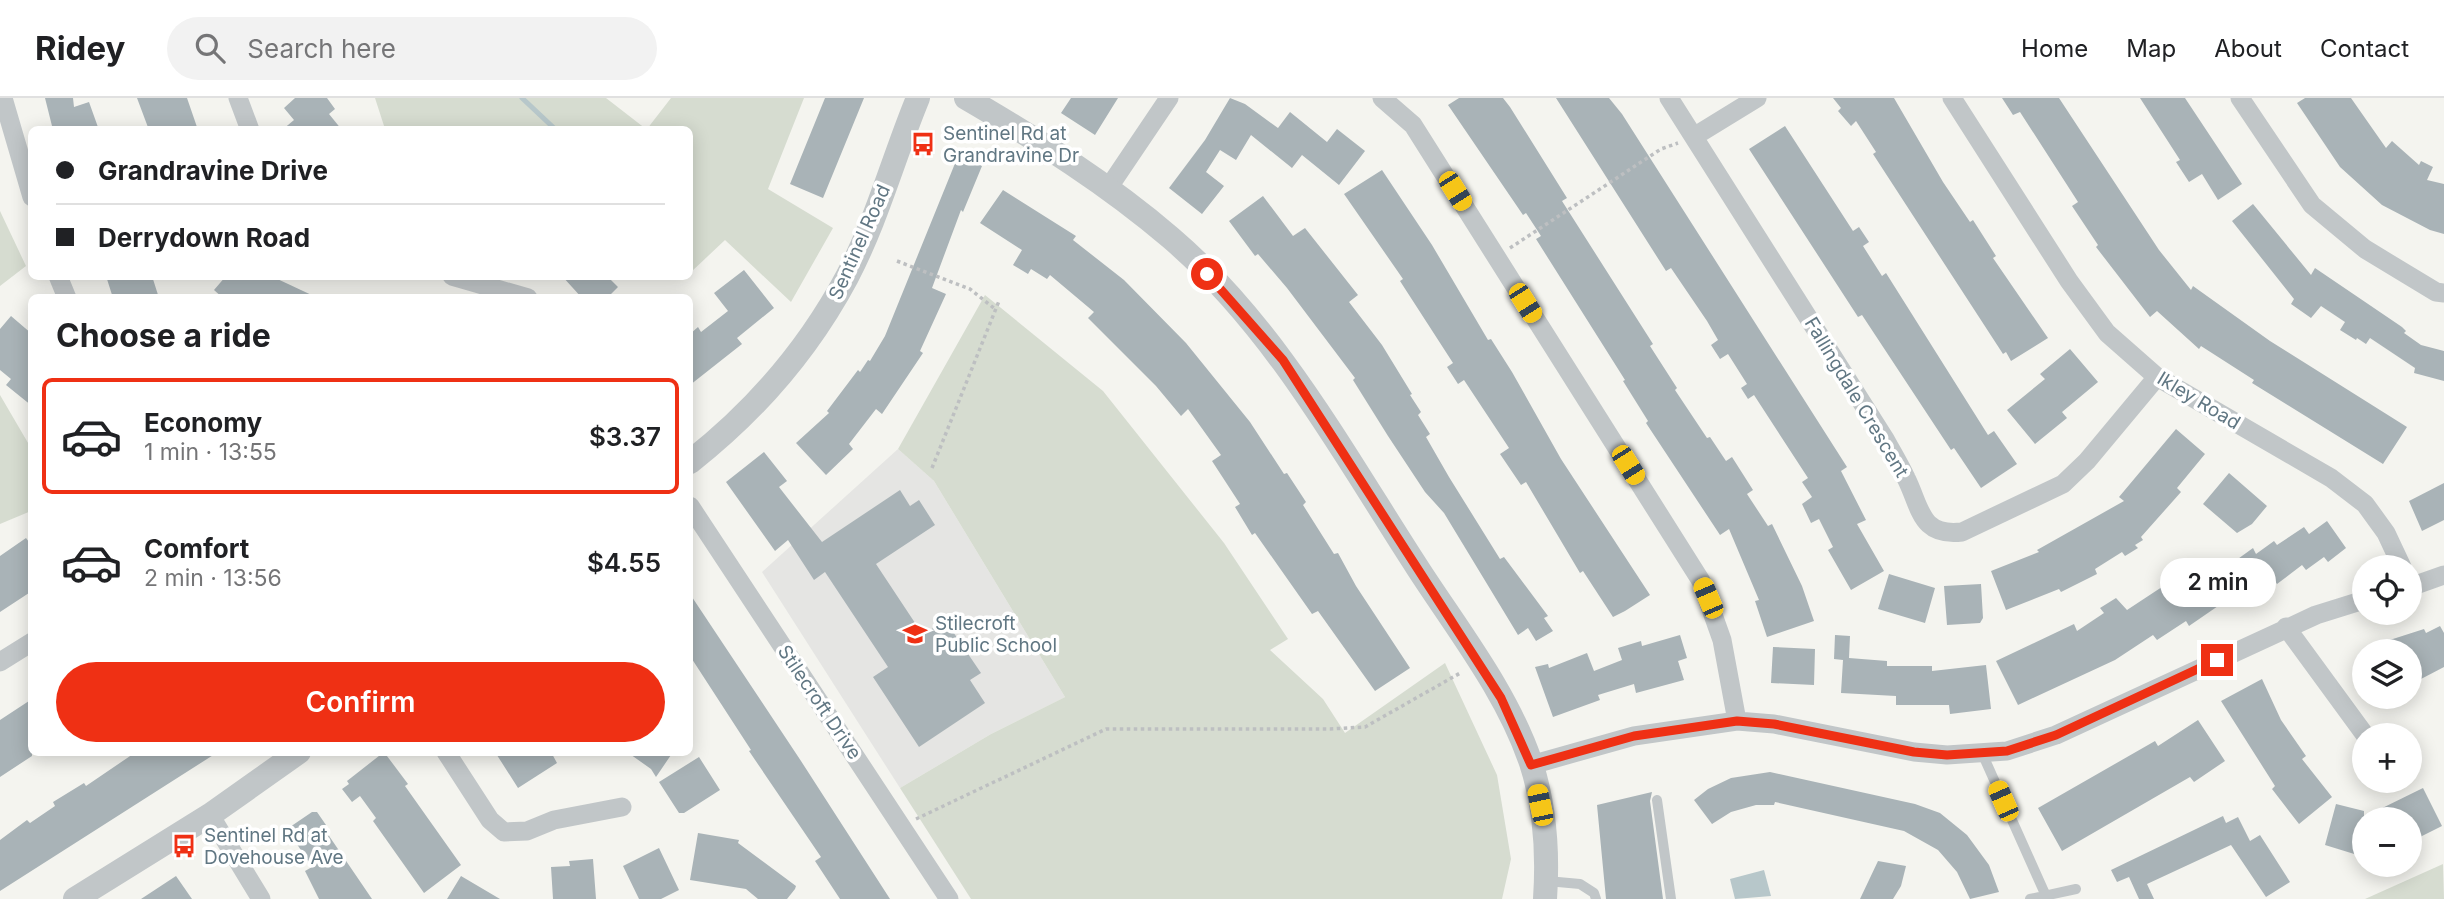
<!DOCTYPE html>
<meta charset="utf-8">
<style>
:root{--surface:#fff;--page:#f2f2f2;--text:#202124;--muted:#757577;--line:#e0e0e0;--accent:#ef3014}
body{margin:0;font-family:Inter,sans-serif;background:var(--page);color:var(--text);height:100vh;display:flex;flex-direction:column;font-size:26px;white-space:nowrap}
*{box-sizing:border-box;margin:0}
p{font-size:23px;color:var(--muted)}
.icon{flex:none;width:38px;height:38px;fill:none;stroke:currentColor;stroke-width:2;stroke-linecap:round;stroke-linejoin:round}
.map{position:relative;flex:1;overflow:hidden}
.side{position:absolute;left:28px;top:196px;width:665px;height:462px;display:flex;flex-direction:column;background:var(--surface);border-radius:10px;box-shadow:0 4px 18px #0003}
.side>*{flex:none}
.banner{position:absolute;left:28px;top:28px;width:665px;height:154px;border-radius:10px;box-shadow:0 4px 18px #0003;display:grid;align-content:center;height:154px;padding:0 28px;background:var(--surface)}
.controls{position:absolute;left:2352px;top:457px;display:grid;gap:14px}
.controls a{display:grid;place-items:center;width:70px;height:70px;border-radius:50%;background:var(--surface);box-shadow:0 4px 18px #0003;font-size:35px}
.end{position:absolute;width:32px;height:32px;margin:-16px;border:9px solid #ef3014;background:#fff;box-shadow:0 0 0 4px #fff}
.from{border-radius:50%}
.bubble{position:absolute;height:49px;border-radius:24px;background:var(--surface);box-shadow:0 4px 18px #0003;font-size:23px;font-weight:600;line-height:49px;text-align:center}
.car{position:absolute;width:21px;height:42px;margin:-21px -10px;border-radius:9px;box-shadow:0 0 5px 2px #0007;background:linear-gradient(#f5c518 24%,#345 0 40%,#f5c518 0 76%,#345 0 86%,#f5c518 0)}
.banner b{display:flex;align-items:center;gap:24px;height:66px;font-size:26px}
.banner b+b{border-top:2px solid var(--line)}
.banner i{width:18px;height:18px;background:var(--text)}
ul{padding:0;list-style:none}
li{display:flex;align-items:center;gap:21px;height:116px;margin:0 14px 10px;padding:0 14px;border:4px solid transparent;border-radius:10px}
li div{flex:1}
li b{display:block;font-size:26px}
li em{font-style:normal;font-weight:600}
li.on{border-color:var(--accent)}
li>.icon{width:63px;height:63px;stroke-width:1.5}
h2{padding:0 28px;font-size:32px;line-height:84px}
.action{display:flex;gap:14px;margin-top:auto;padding:14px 28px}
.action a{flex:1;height:80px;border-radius:42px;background:var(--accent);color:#fff;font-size:28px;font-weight:600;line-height:80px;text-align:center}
header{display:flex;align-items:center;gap:42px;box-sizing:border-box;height:98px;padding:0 35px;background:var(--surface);border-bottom:2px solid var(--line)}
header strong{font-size:33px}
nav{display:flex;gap:38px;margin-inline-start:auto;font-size:24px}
.search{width:490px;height:63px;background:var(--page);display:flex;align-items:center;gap:18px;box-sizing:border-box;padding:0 24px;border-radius:38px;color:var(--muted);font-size:26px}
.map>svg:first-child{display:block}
.built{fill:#e5e5e3}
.green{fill:#d6dcd0}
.water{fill:#b7c7ca}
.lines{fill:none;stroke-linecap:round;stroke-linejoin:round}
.stream{stroke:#b7c7ca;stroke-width:5}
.building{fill:#a9b3b7}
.path{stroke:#bdbfc1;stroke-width:3.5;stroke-dasharray:3.5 3.5;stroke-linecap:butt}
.service{stroke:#c1c6c8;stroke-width:10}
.minor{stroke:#c1c6c8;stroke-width:19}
.tertiary{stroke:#c1c6c8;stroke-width:24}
.route{stroke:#ef3014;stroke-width:9}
.labels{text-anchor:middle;stroke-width:7;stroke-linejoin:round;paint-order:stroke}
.poi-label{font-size:19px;fill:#617783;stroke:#fff;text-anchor:start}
.street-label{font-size:19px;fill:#617783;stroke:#fff}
</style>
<header>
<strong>Ridey</strong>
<div class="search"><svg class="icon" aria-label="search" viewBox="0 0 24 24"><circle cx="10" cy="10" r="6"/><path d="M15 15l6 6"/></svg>Search here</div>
<nav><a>Home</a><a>Map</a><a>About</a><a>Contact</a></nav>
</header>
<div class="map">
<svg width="2444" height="801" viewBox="0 0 2444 801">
<rect width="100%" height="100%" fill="#f4f4ef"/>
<path class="built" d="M898 351 934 383 1065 599 991 636 900 690 762 474Z"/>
<path class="green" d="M375 0H606L646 31H385Z
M671 0H804L768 91 833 130 791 204 725 142 690 175V32L647 31Z
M0 113 26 168 0 188Z
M985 197 1103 293 1224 445 1288 541 1270 552 1323 601 1345 635 1445 565 1497 677 1511 761 1502 801H971L900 690 991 636 1065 599 934 383 898 351Z
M0 297 31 350V413L0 426Z
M2443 766 2444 801H2365Z"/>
<path class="water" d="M1764 772 1771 798 1735 801 1730 781Z"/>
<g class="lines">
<path class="stream" d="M522 0 556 32"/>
</g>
<path class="building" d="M45 0H73L74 9 89 4 99 32H53Z
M137 0H187L198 32H149Z
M295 0H327L335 11 329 16 342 32H282L294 22 284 10Z
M825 0H864L823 100 790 86Z
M1071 0H1118L1095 37 1061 15Z
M1230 0 1245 6 1278 30 1290 14 1327 44 1337 31 1365 53 1339 87 1302 57 1292 70 1251 37 1236 62 1220 52 1206 74 1224 88 1202 116 1169 90 1205 42Z
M1459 0H1503L1510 9 1567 100 1562 103 1653 246 1650 248 1677 290 1675 292 1707 340 1710 339 1726 363 1732 359 1753 392 1747 396 1768 428 1772 426 1802 488 1814 523 1767 539 1755 503 1759 502 1729 431 1720 437 1646 325 1648 323 1623 283 1625 282 1536 141 1541 138 1526 115 1523 117 1448 7Z
M1556 0H1609L1622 16 1847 369 1841 373 1866 422 1857 426 1884 473 1851 492 1828 452 1833 449 1819 421 1811 425 1802 406 1812 399 1802 384 1808 380 1754 297 1748 301 1741 290 1747 286 1728 256 1720 261 1711 247 1718 242 1707 223 1671 170 1666 173Z
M1833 0H1894L1943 84 1970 124 1973 122 1996 158 1993 160 2048 240 2011 263 2006 254 2003 256 1873 56 1876 54 1856 23 1851 28 1838 13 1841 10Z
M2002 0H2059L2159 152 2191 192 2193 188 2270 243 2407 329 2383 366 2252 285 2254 282 2201 248 2199 251 2157 213 2150 219 2096 149 2098 147 2072 108 2078 104 2020 14 2013 17Z
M2140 0H2185L2242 86 2218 102 2202 76 2189 84 2176 64 2180 62Z
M2305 0H2351L2386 50 2392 43 2419 67 2421 63 2433 69 2427 82 2444 86V136L2430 132 2382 107 2340 69 2297 5Z
M1785 28 1853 133 1859 129 1869 144 1863 148 1882 178 1886 175 1988 337 1994 333 2017 366 1981 390 1954 350 1951 352 1862 217 1858 219 1749 51Z
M958 58 982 68 963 114 961 112 932 190 946 196 920 253 923 255 882 316 876 311 849 346 853 351 826 377 796 345 829 315 827 313 858 272 860 274 868 262 870 263 885 238Z
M1382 72 1432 147 1488 242 1491 241 1512 274 1561 361 1650 497 1625 513 1613 519 1583 473 1580 475 1526 384 1521 387 1500 356 1509 350 1464 282 1458 286 1447 269 1453 265 1400 183 1403 181 1344 96Z
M1003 92 1076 138 1073 142 1124 182 1186 245 1250 324 1284 376 1287 375 1306 404 1303 407 1334 456 1338 455 1356 488 1410 570 1375 593 1318 513 1312 516 1255 435 1252 437 1235 409 1240 406 1212 363 1221 357 1188 311 1181 318 1156 288 1088 220 1094 214 1050 177 1047 181 1031 171 1028 176 1013 167 1022 152 980 125Z
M1263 98 1293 138 1305 130 1358 197 1349 204 1382 247 1412 296 1410 297 1421 314 1418 317 1430 336 1426 339 1449 379 1500 461 1504 459 1548 518 1544 520 1553 533 1536 543 1528 530 1518 537 1444 415 1425 394 1388 338 1353 282 1355 280 1287 190 1258 156 1255 158 1229 123Z
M2253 106 2311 177 2315 170 2402 229 2406 233 2404 235 2421 247 2444 253V283L2414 275 2415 270 2370 240 2366 246 2357 240 2356 242 2340 232 2345 224 2321 208 2311 220 2291 206 2294 201 2232 123Z
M744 172 774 210 737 240 742 246 690 287V236L698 229 701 234 728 213 714 195Z
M106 178H152L159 200H113Z
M226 178H271L318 200H223L214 192Z
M562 178H607L618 189 607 200H582Z
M11 218 32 236V308L6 287 11 281 0 272V231Z
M2070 251 2098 284 2062 314 2067 320 2035 346 2007 312 2045 281 2040 276Z
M2176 331 2205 356 2177 390 2181 394 2141 439 2143 442 2135 447 2138 450 2125 458 2122 454 2095 471 2097 476 2061 494 2059 491 2006 512 1991 473 2039 454 2037 452 2124 403 2119 399Z
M764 354 787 383 779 389 822 444 900 392 910 408 919 402 935 427 876 466 923 537 945 522 981 575 970 582 985 605 919 649 873 579 888 569 825 474 814 482 788 442 775 453 726 384Z
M2229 375 2267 408 2252 426 2237 435 2203 406Z
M2444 385V422L2422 433 2409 403Z
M2327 423 2346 450 2328 464 2324 459 2306 472 2302 467 2277 486 2273 480 2255 493 2250 486 2189 528 2186 523 2157 542 2153 537 2115 562 2018 607 1996 563 2074 526 2077 533 2104 515 2100 510 2116 500 2127 512 2171 483 2177 491 2217 462 2224 471 2253 450 2256 456 2274 443 2277 447 2304 429 2309 436Z
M26 440 32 448V493L0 514V458Z
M1889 476 1935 490 1925 525 1878 511Z
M1981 486 1983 520 1980 525 1947 527 1944 488Z
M690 496 801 663 890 801H840L815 763 821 759 749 653 751 652 690 558Z
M2440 528 2444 535V569L2421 581 2410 585V553H2368V549L2424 531 2426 535Z
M1680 537 1687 560 1678 563 1684 582 1636 595 1634 586 1598 597 1600 602 1553 619 1535 569 1548 566 1549 570 1587 555 1594 573 1622 562 1618 550 1641 543 1642 548Z
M1835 537 1850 538 1849 560 1887 563V568H1932V573L1986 567 1991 611 1950 616 1949 607H1896V598L1841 595 1843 562 1834 561Z
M1773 549 1815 551 1814 587 1771 585Z
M2262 581 2281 622 2306 658 2302 661 2332 699 2299 726 2272 691 2275 688 2221 603Z
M32 601V658L0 679V622Z
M2198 622 2225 663 2194 684 2190 679 2062 753 2038 710 2155 643 2158 648Z
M136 654H218L0 793V742L27 722 30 725 55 708 53 704 84 685 86 688Z
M384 654 408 686 405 688 461 767 424 795 373 723 376 720 360 698 352 704 342 691 349 686 347 683Z
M495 654H551L557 665 518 690Z
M627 654H673L656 679 651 671Z
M699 659 720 692 684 715H679L659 684Z
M1770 674 1915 706 1940 715 1967 737 1989 767 1999 794 1970 801 1957 774 1938 752 1904 733 1775 704 1774 707H1756L1731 714 1712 726 1694 702 1708 691 1731 680Z
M2423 690 2442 728 2410 744V721H2364V759L2325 747 2336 706 2364 713V719Z
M1652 694 1650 703 1663 801H1606L1597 707Z
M312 714H317L326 727 323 729 372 801H319L305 773 312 769 287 731Z
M2223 718 2226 725 2238 719 2250 743 2260 737 2290 784 2266 799 2231 747 2147 786 2154 801H2139L2129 779 2117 784 2111 772Z
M698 735 739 742 738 745 796 788 795 791 787 801H758L746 791 690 782Z
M659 750 679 792 661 801H639L623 768Z
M593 761 596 801H553L551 769 570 768 569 763Z
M1878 763 1906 768 1901 788 1893 801H1860Z
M176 778 192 801H141Z
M461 778 500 801H447Z"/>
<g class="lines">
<path class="path" d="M1510 150 1661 51 1678 45
M897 163 970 191 995 211
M932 370 999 203
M916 721 1106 631H1330L1365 629 1462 574"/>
<path class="service" d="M1982 655 2046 798 2043 801
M1657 702 1671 801
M1547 783 1580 786 1594 795 1596 801
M2030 801 2076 791"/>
<path class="minor" d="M3 0 32 99
M238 0 250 32
M1382 0 1413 27 1701 483 1722 542 1737 623
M1669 0 1885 341C1892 354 1900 367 1906 380 1921 410 1920 439 1962 434L2063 386 2087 363 2157 279
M1952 0 2069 183 2107 235 2157 279 2331 380 2365 406 2386 435 2402 469
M2240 0 2312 107 2365 151 2436 194 2444 195
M1695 38 1757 0
M1109 89 1169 0
M58 178 67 200
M452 178 528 200
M690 408 949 801
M2410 489 2444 477
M2286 529 2365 637
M0 564 32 544
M446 654 490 722 504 734 527 733 554 722 622 709
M1531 667 1634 638 1737 623 1774 626 1914 654 1947 657 2007 653 2056 637 2316 517 2364 502
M210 717 261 801"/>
<path class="tertiary" d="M966 0C1038 42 1108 86 1171 140 1275 229 1343 355 1417 469 1457 531 1507 594 1531 665 1545 708 1548 757 1545 801
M690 364C755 313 808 252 847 179 877 122 894 58 918 0
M75 801 210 717 299 654"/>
</g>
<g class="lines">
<path class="route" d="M1207 176 1283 262 1501 600 1531 667 1634 638 1737 623 1774 626 1914 654 1947 657 2007 653 2056 637 2217 562"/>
</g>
<defs>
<g id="bus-bare" transform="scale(1.89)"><path d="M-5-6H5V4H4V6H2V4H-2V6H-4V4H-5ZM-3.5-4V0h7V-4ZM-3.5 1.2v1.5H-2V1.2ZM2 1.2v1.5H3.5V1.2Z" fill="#ef3014" stroke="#fff" stroke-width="2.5" paint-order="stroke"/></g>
<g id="school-bare" transform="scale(1.89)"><path d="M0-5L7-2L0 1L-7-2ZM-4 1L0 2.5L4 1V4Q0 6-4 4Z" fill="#ef3014" stroke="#fff" stroke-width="2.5" paint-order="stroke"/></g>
</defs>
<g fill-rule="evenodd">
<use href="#bus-bare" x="923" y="46"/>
<use href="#school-bare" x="915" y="536"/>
<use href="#bus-bare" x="184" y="748"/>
</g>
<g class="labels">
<g class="poi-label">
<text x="943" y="42">Sentinel Rd at<tspan x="943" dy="22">Grandravine Dr</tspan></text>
<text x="935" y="532">Stilecroft<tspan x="935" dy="22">Public School</tspan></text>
<text x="204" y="744">Sentinel Rd at<tspan x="204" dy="22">Dovehouse Ave</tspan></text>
</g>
<g class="street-label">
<text transform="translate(859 144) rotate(-66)" y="7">Sentinel Road</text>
<text transform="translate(1857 299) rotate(59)" y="7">Fallingdale Crescent</text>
<text transform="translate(2199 302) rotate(31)" y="7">Ikley Road</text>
<text transform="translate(820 604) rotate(56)" y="7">Stilecroft Drive</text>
</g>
</g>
</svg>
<div class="controls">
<a><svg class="icon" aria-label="locate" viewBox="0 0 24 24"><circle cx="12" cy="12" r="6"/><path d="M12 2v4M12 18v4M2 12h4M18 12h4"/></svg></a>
<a><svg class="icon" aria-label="layers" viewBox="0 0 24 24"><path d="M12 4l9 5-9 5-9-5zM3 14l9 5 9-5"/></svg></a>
<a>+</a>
<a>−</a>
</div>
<i class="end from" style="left:1207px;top:176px"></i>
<i class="end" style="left:2217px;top:562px"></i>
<div class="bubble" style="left:2160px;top:460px;width:116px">2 min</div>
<i class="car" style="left:1455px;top:93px;rotate:148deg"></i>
<i class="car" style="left:1525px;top:205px;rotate:148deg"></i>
<i class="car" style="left:1628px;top:367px;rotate:148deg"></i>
<i class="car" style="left:1708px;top:500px;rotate:337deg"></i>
<i class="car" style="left:2003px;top:703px;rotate:336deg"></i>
<i class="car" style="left:1540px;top:707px;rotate:348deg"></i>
<div class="banner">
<b><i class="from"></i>Grandravine Drive</b>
<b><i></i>Derrydown Road</b>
</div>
<section class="side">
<h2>Choose a ride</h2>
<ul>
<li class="on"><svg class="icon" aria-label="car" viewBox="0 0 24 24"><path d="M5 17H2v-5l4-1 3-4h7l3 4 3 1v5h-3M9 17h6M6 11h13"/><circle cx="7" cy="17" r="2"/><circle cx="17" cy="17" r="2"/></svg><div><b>Economy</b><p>1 min · 13:55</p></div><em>$3.37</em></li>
<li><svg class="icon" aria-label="car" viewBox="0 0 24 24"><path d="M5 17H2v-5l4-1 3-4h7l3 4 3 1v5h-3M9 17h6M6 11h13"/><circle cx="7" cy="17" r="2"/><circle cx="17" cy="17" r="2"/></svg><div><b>Comfort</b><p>2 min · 13:56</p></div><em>$4.55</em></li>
</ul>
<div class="action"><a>Confirm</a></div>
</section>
</div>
